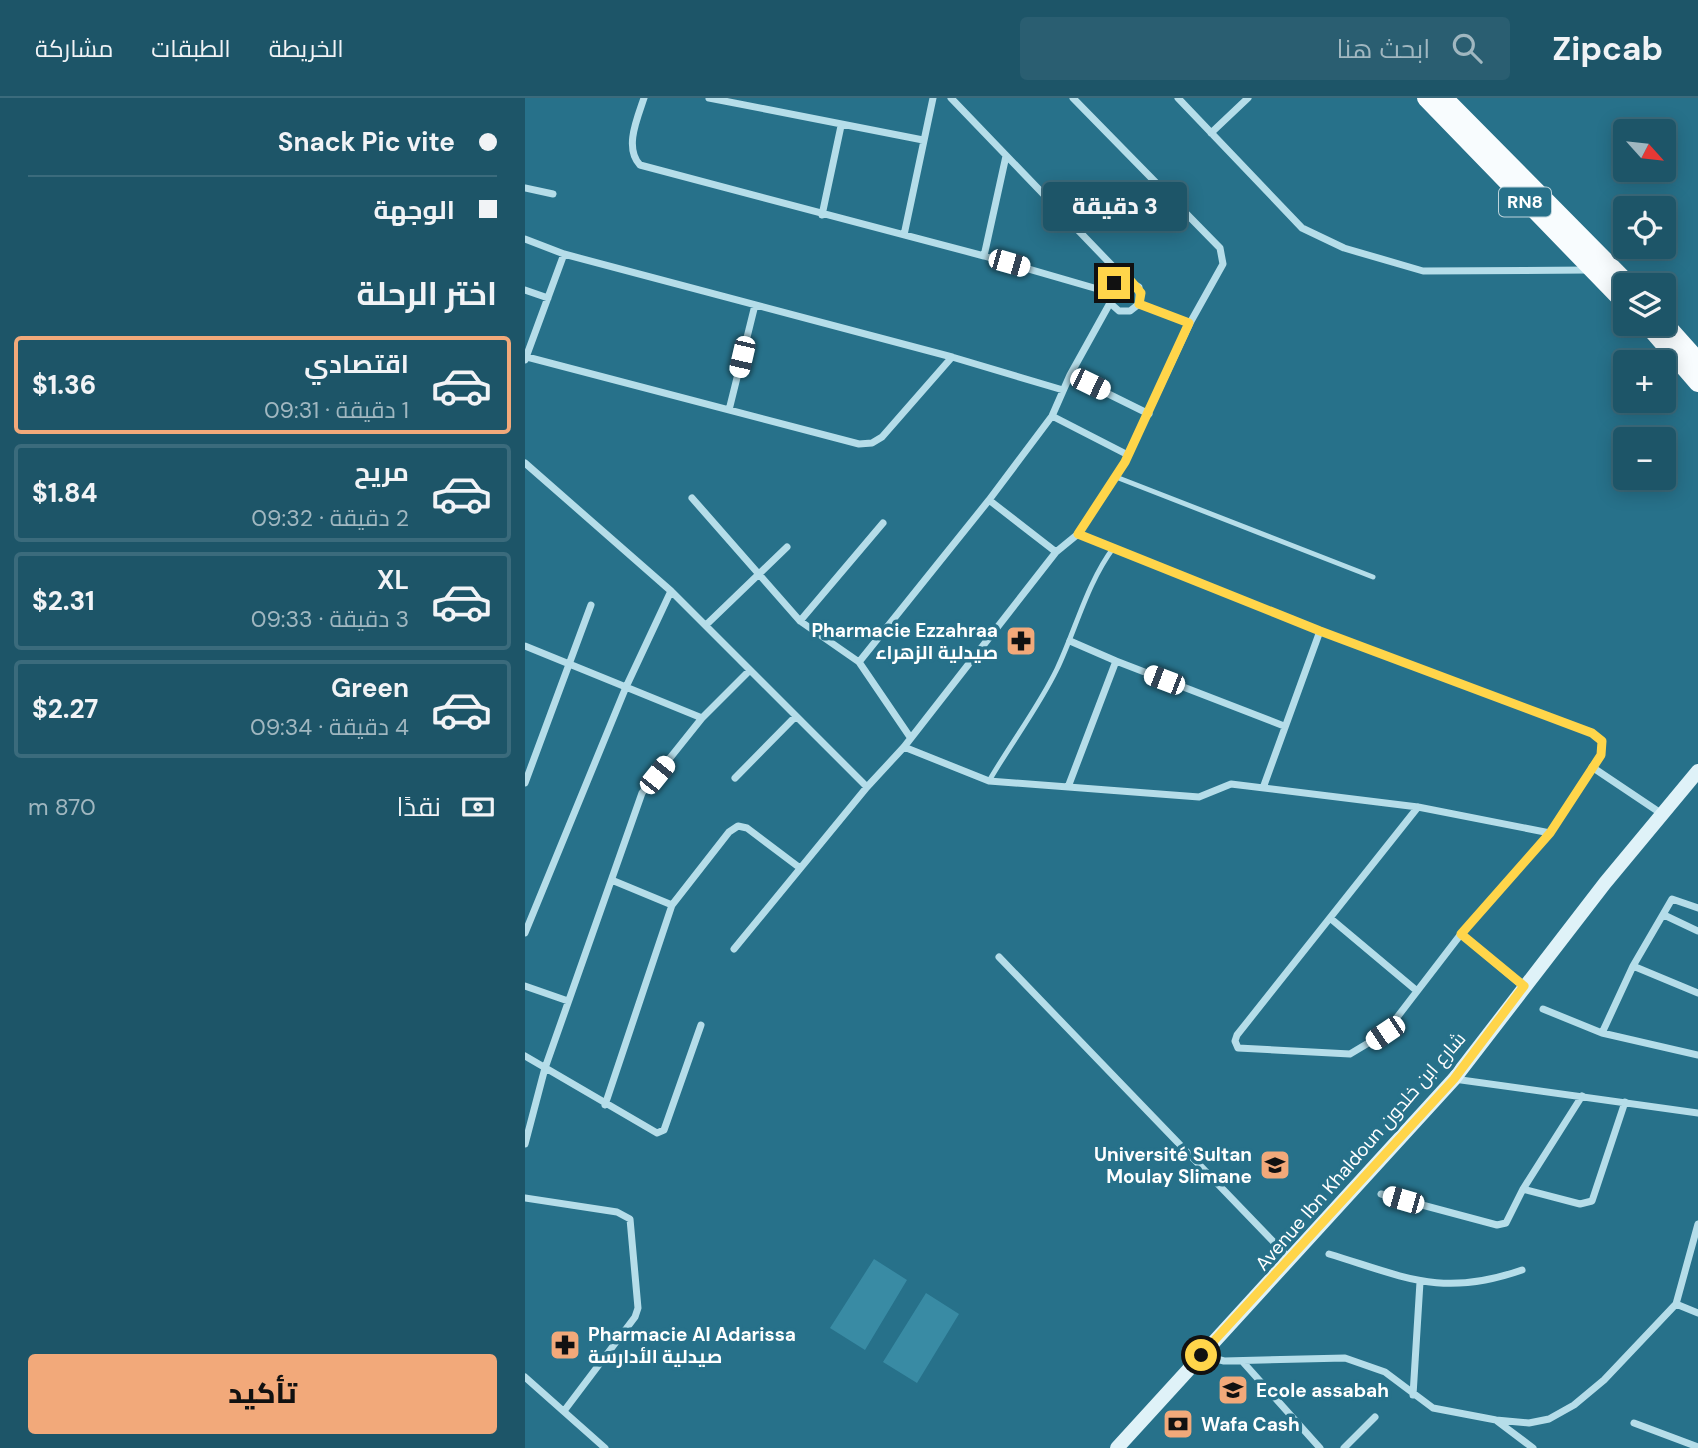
<!DOCTYPE html>
<html lang="ar">
<meta charset="utf-8">
<style>
:root{--surface:#1d5568;--page:#2a5e71;--text:#f1f3f6;--muted:#a0b7c0;--line:#3b6b7c;--accent:#f2a97a}
body{margin:0;font-family:"DM Sans",Cairo,sans-serif;background:var(--page);color:var(--text);direction:rtl;height:100vh;display:flex;flex-direction:column;font-size:26px;white-space:nowrap}
*{box-sizing:border-box;margin:0}
p{font-size:23px;color:var(--muted)}
.icon{flex:none;width:38px;height:38px;fill:none;stroke:currentColor;stroke-width:2;stroke-linecap:round;stroke-linejoin:round}
.map{position:relative;flex:1;overflow:hidden;direction:ltr}
.panel{display:flex;flex-direction:column;background:var(--surface);width:525px}
.panel>*{flex:none}
.guide{display:grid;align-content:center;height:154px;padding:0 28px;background:var(--surface)}
.needle{width:46px;rotate:117deg}
.tools{position:absolute;left:1088px;top:21px;display:grid;gap:14px}
.tools a{display:grid;place-items:center;width:63px;height:63px;border-radius:7px;background:var(--surface);box-shadow:0 4px 18px #0003,0 0 0 2px var(--line);font-size:35px}
.end{position:absolute;width:32px;height:32px;margin:-16px;border:9px solid #ffd54a;background:#111;box-shadow:0 0 0 4px #111}
.from{border-radius:50%}
.bubble{position:absolute;height:49px;border-radius:7px;background:var(--surface);box-shadow:0 4px 18px #0003,0 0 0 2px var(--line);font-size:23px;font-weight:800;line-height:49px;text-align:center;direction:rtl}
.car{position:absolute;width:21px;height:42px;margin:-21px -10px;border-radius:9px;box-shadow:0 0 5px 2px #0007;background:linear-gradient(#fff 24%,#345 0 40%,#fff 0 76%,#345 0 86%,#fff 0)}
.guide b{display:flex;align-items:center;gap:24px;height:66px;font-size:26px}
.guide b+b{border-top:2px solid var(--line)}
.guide i{width:18px;height:18px;background:var(--text)}
ul{padding:0;list-style:none}
li{display:flex;align-items:center;gap:21px;height:98px;margin:0 14px 10px;padding:0 14px;border:4px solid var(--line);border-radius:7px}
li div{flex:1}
li b{display:block;font-size:26px}
li em{font-style:normal;font-weight:800}
li.on{border-color:var(--accent)}
li>.icon{width:63px;height:63px;stroke-width:1.5}
h2{padding:0 28px;font-size:32px;line-height:84px}
.pay{display:flex;align-items:center;gap:18px;height:77px;padding:0 28px;font-size:26px}
.pay p{margin-inline-start:auto}
.action{display:flex;gap:14px;margin-top:auto;padding:14px 28px}
.action a{flex:1;height:80px;border-radius:7px;background:var(--accent);color:#111;font-size:28px;font-weight:800;line-height:80px;text-align:center}
header{display:flex;align-items:center;gap:42px;box-sizing:border-box;height:98px;padding:0 35px;background:var(--surface);border-bottom:2px solid var(--line)}
header strong{font-size:33px}
nav{display:flex;gap:38px;margin-inline-start:auto;font-size:24px}
.search{width:490px;height:63px;background:var(--page);display:flex;align-items:center;gap:18px;box-sizing:border-box;padding:0 24px;border-radius:7px;color:var(--muted);font-size:26px}
main{display:flex;flex:1;min-height:0}
.map>svg:first-child{display:block}
.green{fill:#398ba4}
.lines{fill:none;stroke-linecap:round;stroke-linejoin:round}
.lane{stroke:#b5dde9;stroke-width:5}
.street{stroke:#b5dde9;stroke-width:7}
.secondary{stroke:#dff2f8;stroke-width:14}
.primary{stroke:#f8fcfe;stroke-width:18}
.route{stroke:#ffd54a;stroke-width:9}
.labels{text-anchor:middle;stroke-width:7;stroke-linejoin:round;paint-order:stroke}
.shield{fill:#27718a;stroke:#bed4dc;stroke-width:2}
.shield-label{font-size:18px;font-weight:bold;fill:#fff}
.poi-label{font-size:19px;font-weight:bold;fill:#fff;stroke:#27718a;text-anchor:start}
.street-label{font-size:19px;fill:#fff;stroke:#27718a}
</style>
<header>
<strong>Zipcab</strong>
<div class="search"><svg class="icon" aria-label="search" viewBox="0 0 24 24"><circle cx="10" cy="10" r="6"/><path d="M15 15l6 6"/></svg>ابحث هنا</div>
<nav><a>الخريطة</a><a>الطبقات</a><a>مشاركة</a></nav>
</header>
<main>
<div class="map">
<svg width="1173" height="1350" viewBox="0 0 1173 1350">
<rect width="100%" height="100%" fill="#27718a"/>
<path class="green" d="M349 1161 382 1182 340 1252 305 1230Z
M401 1195 434 1216 392 1285 358 1264Z"/>
<g class="lines">
<path class="lane" d="M591 379 848 479
M464 683C486 645 513 610 532 571 551 531 562 485 589 449"/>
<path class="street" d="M119 0C112 21 99 50 115 67L459 158 583 194
M184 0 398 42
M426 0 600 181
M653 0 777 130 819 150 898 173 1064 172
M686 35 723 0
M0 90 28 96
M297 117 316 28
M379 137 408 0
M0 141 39 156 427 259 538 292
M459 158 481 58
M0 192 23 200
M614 206 665 225
M2 259 334 346 347 345 357 339 427 259
M0 262 39 156
M545 277 624 316
M204 312 230 207
M527 318 603 357
M0 365 146 493 342 689
M167 400 275 523 334 564 385 639
M553 436 795 533 1067 635 1077 644 1076 657 1025 735 936 836 860 935 825 956 713 950 710 943 712 937 893 709
M531 454 464 402 527 318 545 277 585 205V189L600 181 614 189V206L605 213H594L585 205
M275 523 358 425
M181 527 262 449
M0 548 177 620
M591 563 759 628
M334 564 464 402
M379 649 464 683 674 699 706 686 893 709 1025 735
M1067 669 1137 716
M210 680 271 618
M0 685 66 507
M543 689 591 563 545 543
M738 690 795 533
M89 783 147 807
M1139 817 1173 833
M805 820 892 893
M0 835 101 589 146 493
M936 836 999 889
M209 851 342 689 379 649 531 454 553 436 600 364 665 225 698 166 695 150 548 0
M474 859 765 1161
M1108 868 1173 895
M0 888 43 903
M1018 911 1077 935 1173 957
M1077 935 1108 868 1147 801 1173 810
M0 958 132 1035 139 1032 176 927
M929 981 1173 1015
M1057 998 998 1091 1055 1106 1067 1103 1100 1004
M80 1007 147 807 204 734 213 728 222 730 275 770
M0 1046 20 970 117 695 177 620 225 572
M856 1096 972 1127 981 1125 998 1091
M0 1100 92 1114 105 1121 113 1210 110 1219 39 1313
M804 1156C880 1179 917 1200 997 1172
M1151 1206 1173 1215
M677 1257 699 1263 820 1260 860 1274 908 1310 971 1322 1004 1325 1024 1321 1049 1307 1079 1282 1151 1206 1173 1126
M717 1263 795 1350
M0 1279 80 1350
M888 1297 895 1184
M972 1323 1008 1350
M1109 1325 1173 1349
M819 1350 850 1319"/>
<path class="secondary" d="M592 1350 929 981 1080 785 1173 673"/>
<path class="primary" d="M901 0 1101 206
M919 0 1104 187
M1139 225 1173 263
M1122 226 1173 285"/>
</g>
<g class="lines">
<path class="route" d="M589 185 605 182 616 195 614 206 664 225 600 364 553 436 795 533 1067 635 1077 643 1076 657 1025 735 936 836 999 888 929 981 676 1257"/>
</g>
<defs>
<g id="pharmacy-square" transform="scale(1.575)"><rect x="-9" y="-9" width="18" height="18" rx="4" fill="#f2a97a" stroke="#27718a"/><path d="M-2-6h4v4h4v4h-4v4h-4v-4h-4v-4h4Z" fill="#111"/></g>
<g id="university-square" transform="scale(1.575)"><rect x="-9" y="-9" width="18" height="18" rx="4" fill="#f2a97a" stroke="#27718a"/><path d="M0-5L7-2L0 1L-7-2ZM-4 1L0 2.5L4 1V4Q0 6-4 4Z" fill="#111"/></g>
<g id="school-square" transform="scale(1.575)"><rect x="-9" y="-9" width="18" height="18" rx="4" fill="#f2a97a" stroke="#27718a"/><path d="M0-5L7-2L0 1L-7-2ZM-4 1L0 2.5L4 1V4Q0 6-4 4Z" fill="#111"/></g>
<g id="bank-square" transform="scale(1.575)"><rect x="-9" y="-9" width="18" height="18" rx="4" fill="#f2a97a" stroke="#27718a"/><path d="M-6-4H6V4H-6ZM0-2.3a2.3 2.3 0 1 0 0 4.6a2.3 2.3 0 1 0 0-4.6Z" fill="#111"/></g>
</defs>
<g fill-rule="evenodd">
<use href="#pharmacy-square" x="496" y="543"/>
<use href="#university-square" x="750" y="1067"/>
<use href="#pharmacy-square" x="40" y="1247"/>
<use href="#school-square" x="708" y="1292"/>
<use href="#bank-square" x="653" y="1326"/>
</g>
<g class="labels">
<rect class="shield" x="974" y="89.5" width="52" height="29" rx="5"/>
<g class="shield-label">
<text x="1000" y="110">RN8</text>
</g>
<g class="poi-label">
<text x="473" y="539" text-anchor="end">Pharmacie Ezzahraa<tspan x="473" dy="22">صيدلية الزهراء</tspan></text>
<text x="727" y="1063" text-anchor="end">Université Sultan<tspan x="727" dy="22">Moulay Slimane</tspan></text>
<text x="63" y="1243">Pharmacie Al Adarissa<tspan x="63" dy="22">صيدلية الأدارسة</tspan></text>
<text x="731" y="1299">Ecole assabah</text>
<text x="676" y="1333">Wafa Cash</text>
</g>
<g class="street-label">
<text transform="translate(835 1053) rotate(-49)" y="7">Avenue Ibn Khaldoun شارع ابن خلدون</text>
</g>
</g>
</svg>
<div class="tools">
<a><svg class="needle" viewBox="-14 -14 28 28"><path d="M0-13l5 13h-10z" fill="#e53935"/><path d="M0 13l5-13h-10z" fill="#a0b7c0"/></svg></a>
<a><svg class="icon" aria-label="locate" viewBox="0 0 24 24"><circle cx="12" cy="12" r="6"/><path d="M12 2v4M12 18v4M2 12h4M18 12h4"/></svg></a>
<a><svg class="icon" aria-label="layers" viewBox="0 0 24 24"><path d="M12 4l9 5-9 5-9-5zM3 14l9 5 9-5"/></svg></a>
<a>+</a>
<a>−</a>
</div>
<i class="end from" style="left:676px;top:1257px"></i>
<i class="end" style="left:589px;top:185px"></i>
<div class="bubble" style="left:518px;top:84px;width:144px">3 دقيقة</div>
<i class="car" style="left:484px;top:165px;rotate:106deg"></i>
<i class="car" style="left:217px;top:259px;rotate:193deg"></i>
<i class="car" style="left:565px;top:286px;rotate:116deg"></i>
<i class="car" style="left:639px;top:582px;rotate:291deg"></i>
<i class="car" style="left:132px;top:677px;rotate:39deg"></i>
<i class="car" style="left:860px;top:935px;rotate:236deg"></i>
<i class="car" style="left:878px;top:1102px;rotate:286deg"></i>
</div>
<section class="panel">
<div class="guide">
<b><i class="from"></i>Snack Pic vite</b>
<b><i></i>الوجهة</b>
</div>
<h2>اختر الرحلة</h2>
<ul>
<li class="on"><svg class="icon" aria-label="car" viewBox="0 0 24 24"><path d="M5 17H2v-5l4-1 3-4h7l3 4 3 1v5h-3M9 17h6M6 11h13"/><circle cx="7" cy="17" r="2"/><circle cx="17" cy="17" r="2"/></svg><div><b>اقتصادي</b><p>1 دقيقة · 09:31</p></div><em>$1.36</em></li>
<li><svg class="icon" aria-label="car" viewBox="0 0 24 24"><path d="M5 17H2v-5l4-1 3-4h7l3 4 3 1v5h-3M9 17h6M6 11h13"/><circle cx="7" cy="17" r="2"/><circle cx="17" cy="17" r="2"/></svg><div><b>مريح</b><p>2 دقيقة · 09:32</p></div><em>$1.84</em></li>
<li><svg class="icon" aria-label="car" viewBox="0 0 24 24"><path d="M5 17H2v-5l4-1 3-4h7l3 4 3 1v5h-3M9 17h6M6 11h13"/><circle cx="7" cy="17" r="2"/><circle cx="17" cy="17" r="2"/></svg><div><b>XL</b><p>3 دقيقة · 09:33</p></div><em>$2.31</em></li>
<li><svg class="icon" aria-label="car" viewBox="0 0 24 24"><path d="M5 17H2v-5l4-1 3-4h7l3 4 3 1v5h-3M9 17h6M6 11h13"/><circle cx="7" cy="17" r="2"/><circle cx="17" cy="17" r="2"/></svg><div><b>Green</b><p>4 دقيقة · 09:34</p></div><em>$2.27</em></li>
</ul>
<div class="pay"><svg class="icon" aria-label="cash" viewBox="0 0 24 24"><path d="M3 7h18v10H3z"/><circle cx="12" cy="12" r="2"/></svg>نقدًا<p>870 m</p></div>
<div class="action"><a>تأكيد</a></div>
</section>
</main>
